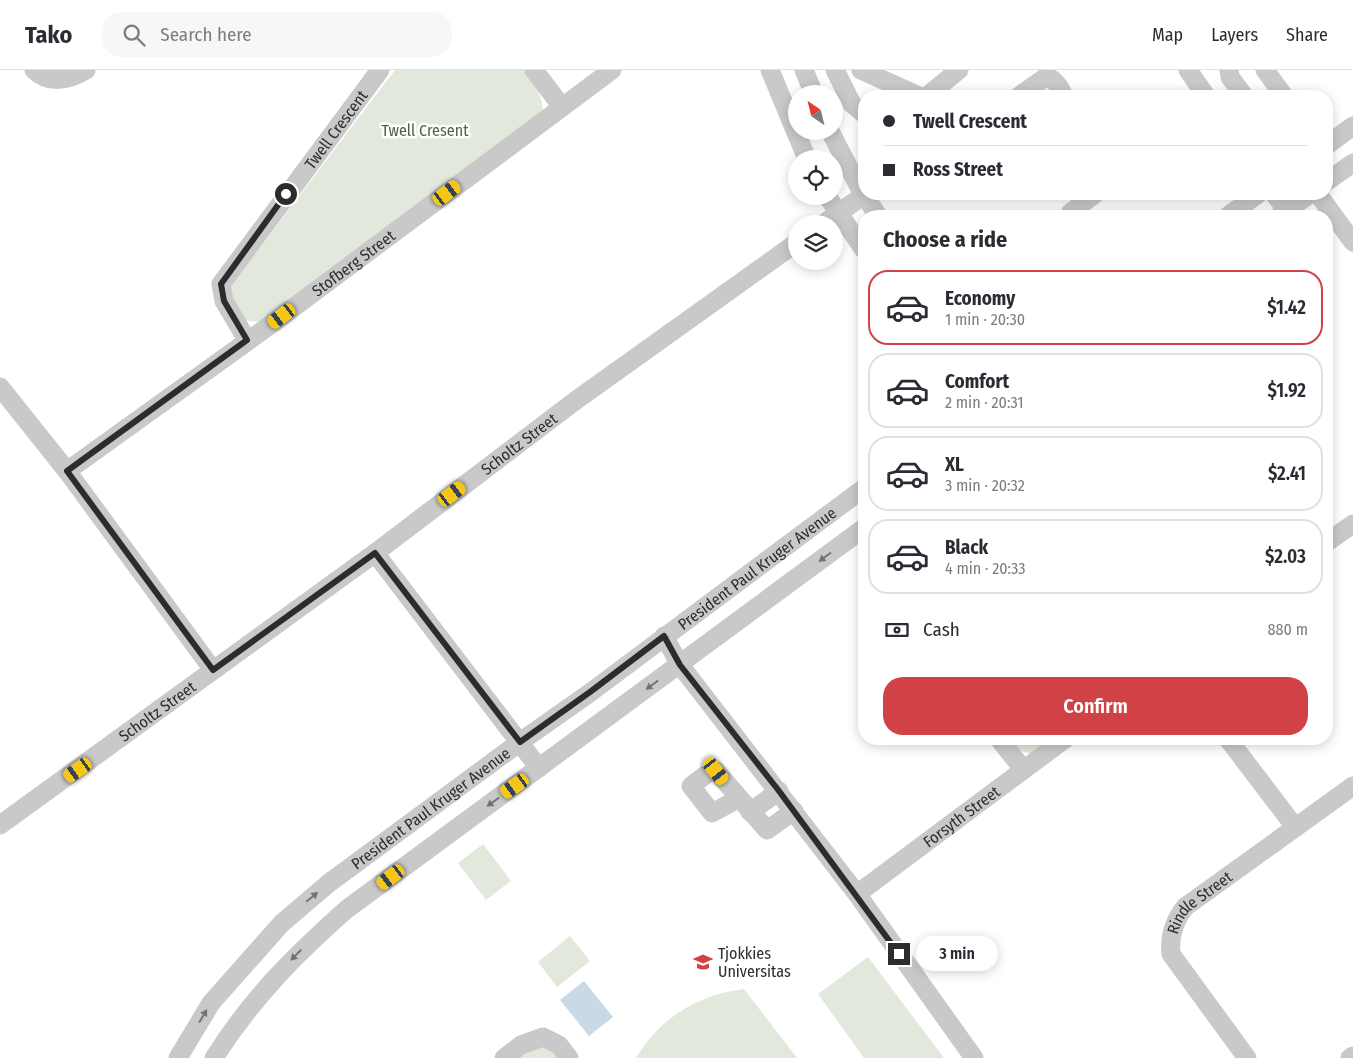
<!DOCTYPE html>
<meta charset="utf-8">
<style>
:root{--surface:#fff;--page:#f7f7f7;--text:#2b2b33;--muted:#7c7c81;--line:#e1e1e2;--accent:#d04246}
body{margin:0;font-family:"Fira Sans Condensed",sans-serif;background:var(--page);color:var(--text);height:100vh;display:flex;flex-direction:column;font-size:19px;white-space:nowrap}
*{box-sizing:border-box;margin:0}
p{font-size:16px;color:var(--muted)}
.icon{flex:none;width:28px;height:28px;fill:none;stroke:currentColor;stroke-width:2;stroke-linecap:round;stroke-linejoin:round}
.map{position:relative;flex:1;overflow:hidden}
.side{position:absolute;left:858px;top:140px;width:475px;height:535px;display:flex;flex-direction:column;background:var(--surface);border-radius:20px;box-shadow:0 2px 12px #0003}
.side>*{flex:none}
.banner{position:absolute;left:858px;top:20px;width:475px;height:110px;border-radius:20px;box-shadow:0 2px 12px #0003;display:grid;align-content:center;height:110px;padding:0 25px;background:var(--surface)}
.needle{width:32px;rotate:325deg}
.tools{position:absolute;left:788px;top:15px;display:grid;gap:10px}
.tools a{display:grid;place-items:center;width:55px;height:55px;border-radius:50%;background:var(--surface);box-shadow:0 2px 12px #0003;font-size:25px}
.end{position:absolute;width:22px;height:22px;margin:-11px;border:6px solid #2c2c2c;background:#fff;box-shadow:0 0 0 2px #fff}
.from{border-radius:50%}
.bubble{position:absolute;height:35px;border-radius:18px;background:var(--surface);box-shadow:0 2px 12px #0003;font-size:16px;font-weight:600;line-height:35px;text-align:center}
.car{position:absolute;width:15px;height:30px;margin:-15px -8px;border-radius:6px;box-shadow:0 0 4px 1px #0007;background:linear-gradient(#f5c518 24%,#345 0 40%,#f5c518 0 76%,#345 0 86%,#f5c518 0)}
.banner b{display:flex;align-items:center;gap:18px;height:48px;font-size:19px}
.banner b+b{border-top:1px solid var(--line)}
.banner i{width:12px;height:12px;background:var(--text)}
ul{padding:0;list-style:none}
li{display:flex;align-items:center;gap:15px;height:75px;margin:0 10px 8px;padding:0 15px;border:2px solid var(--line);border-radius:20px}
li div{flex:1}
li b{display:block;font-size:19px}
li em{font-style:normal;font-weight:600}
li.active{border-color:var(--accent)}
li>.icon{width:45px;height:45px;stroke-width:1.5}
h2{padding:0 25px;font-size:22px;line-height:60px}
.pay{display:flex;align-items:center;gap:12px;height:55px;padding:0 25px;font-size:19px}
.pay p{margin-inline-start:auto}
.cta{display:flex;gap:10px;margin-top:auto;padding:10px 25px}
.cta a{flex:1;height:58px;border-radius:20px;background:var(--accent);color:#fff;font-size:20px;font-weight:600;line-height:58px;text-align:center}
header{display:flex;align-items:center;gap:30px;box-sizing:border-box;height:70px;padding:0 25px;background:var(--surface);border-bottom:1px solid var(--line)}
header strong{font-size:24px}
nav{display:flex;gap:28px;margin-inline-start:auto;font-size:18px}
.search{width:350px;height:45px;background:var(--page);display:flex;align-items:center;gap:12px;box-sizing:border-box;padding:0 18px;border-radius:20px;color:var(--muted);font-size:19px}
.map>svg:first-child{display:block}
.green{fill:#e2e8db}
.water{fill:#c9dae6}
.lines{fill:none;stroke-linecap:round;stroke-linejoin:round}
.minor{stroke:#c9c9c9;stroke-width:19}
.oneway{fill:#737373}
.route{stroke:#2c2c2c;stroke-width:6}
.labels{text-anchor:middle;stroke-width:5;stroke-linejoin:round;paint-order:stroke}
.street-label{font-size:16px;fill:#2c2c2c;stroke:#fff}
.park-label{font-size:16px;fill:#4e623f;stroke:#fff}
.poi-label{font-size:16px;fill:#2c2c2c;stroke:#fff;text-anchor:start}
</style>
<header>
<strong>Tako</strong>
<div class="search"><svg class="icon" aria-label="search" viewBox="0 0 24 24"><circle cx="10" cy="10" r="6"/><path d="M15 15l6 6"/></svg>Search here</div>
<nav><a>Map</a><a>Layers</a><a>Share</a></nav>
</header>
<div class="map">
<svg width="1353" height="988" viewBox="0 0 1353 988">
<rect width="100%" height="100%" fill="#fff"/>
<path class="green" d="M395 0H524C536 16 544 27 543 47L274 251C241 253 239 251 227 221Z
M1009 669H1058L1032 684 1019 680Z
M483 774 511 811 486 830 458 793Z
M570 866 590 891 557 917 538 892Z
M868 887 944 988H864L818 924Z
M744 919 797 988H636C660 948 697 925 744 919Z
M552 977 562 988H519L533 978Z"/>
<path class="water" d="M584 911 613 947 589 966 560 930Z"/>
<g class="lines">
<g class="minor">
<path d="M34 0C50 15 69 10 86 0"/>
<path d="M534 0 562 37"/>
<path d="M770 0 807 89"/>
<path d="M804 0 814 24"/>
<path d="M835 0 852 34 864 44"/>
<path d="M861 0 919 26"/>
<path d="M1188 0 1206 26"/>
<path d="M1229 0 1230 7 1244 26"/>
<path d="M1265 0 1284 26"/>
<path d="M927 26 959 0"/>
<path d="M1019 26 1046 7C1055 8 1060 18 1064 26"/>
<path d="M830 61 859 117 878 146"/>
<path d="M1326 76 1353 56"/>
<path d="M1326 112 1353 93"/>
<path d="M1274 124 1287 140"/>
<path d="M1318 124 1353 172"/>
<path d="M827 126 864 180"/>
<path d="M1072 146 1071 142 1095 124"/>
<path d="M1228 146 1258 124"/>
<path d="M1279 146 1310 124"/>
<path d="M823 154 864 125"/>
<path id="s1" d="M247 270 224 231 221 214 380 0"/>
<path d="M0 317 67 401 213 600"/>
<path id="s2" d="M67 401 266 258 612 0"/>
<path d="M1326 473 1353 454"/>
<path d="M375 483 539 698"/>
<path d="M664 566 680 595 857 824 974 988"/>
<path d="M999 669 1023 699"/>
<path d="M1228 669 1295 757"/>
<path d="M738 729 712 743 691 716 712 700 716 701 767 760 794 741"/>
<path d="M750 742 779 721"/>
<path id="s3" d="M0 755 375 483 575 331 796 173"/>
<path id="s4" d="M857 824 1065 669"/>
<path id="s5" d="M178 988 211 933 282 853 329 813 520 672 591 622 864 418"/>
<path d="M214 988C252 928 295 885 347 839L864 458"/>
<path d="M504 988 521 975 543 967 559 975 569 988"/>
<path id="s6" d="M1247 988 1171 884C1169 866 1174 851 1185 837L1353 716"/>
<path d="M1350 988 1353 986"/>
</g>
</g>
<defs><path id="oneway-solid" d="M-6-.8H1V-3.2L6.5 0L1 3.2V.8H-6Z" transform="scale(1.25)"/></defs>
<g class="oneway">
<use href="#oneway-solid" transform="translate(825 487) rotate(143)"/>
<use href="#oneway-solid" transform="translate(652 615) rotate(144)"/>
<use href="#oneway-solid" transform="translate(493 732) rotate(144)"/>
<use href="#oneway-solid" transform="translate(312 827) rotate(-40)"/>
<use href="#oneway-solid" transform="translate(296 885) rotate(135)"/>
<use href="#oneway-solid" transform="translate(203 946) rotate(-59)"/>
</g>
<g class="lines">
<path class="route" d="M286 124 221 214 224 231 247 270 67 401 213 600 375 483 520 672 590 622 664 566 680 595 779 721 899 884"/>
</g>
<defs>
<g id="school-bare" transform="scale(1.5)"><path d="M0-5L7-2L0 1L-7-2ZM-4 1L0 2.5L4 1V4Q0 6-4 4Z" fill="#d04246" stroke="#fff" stroke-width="2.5" paint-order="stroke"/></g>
</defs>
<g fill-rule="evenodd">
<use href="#school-bare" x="703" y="892"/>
</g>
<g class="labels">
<g class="street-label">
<text dy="6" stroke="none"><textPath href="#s1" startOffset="255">Twell Crescent</textPath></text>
<text dy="6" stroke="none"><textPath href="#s2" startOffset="354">Stofberg Street</textPath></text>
<text dy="6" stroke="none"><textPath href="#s3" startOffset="644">Scholtz Street</textPath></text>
<text dy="6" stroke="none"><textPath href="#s5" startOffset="764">President Paul Kruger Avenue</textPath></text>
<text dy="6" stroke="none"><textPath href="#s3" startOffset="194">Scholtz Street</textPath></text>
<text dy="6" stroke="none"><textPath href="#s5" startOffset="359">President Paul Kruger Avenue</textPath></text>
<text dy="6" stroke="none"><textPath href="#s4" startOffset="130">Forsyth Street</textPath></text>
<text dy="6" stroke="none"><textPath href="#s6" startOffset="192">Rindle Street</textPath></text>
</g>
<g class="park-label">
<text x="425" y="66">Twell Cresent</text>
</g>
<g class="poi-label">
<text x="718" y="889">Tjokkies<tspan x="718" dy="18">Universitas</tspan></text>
</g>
</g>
</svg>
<div class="tools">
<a><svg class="needle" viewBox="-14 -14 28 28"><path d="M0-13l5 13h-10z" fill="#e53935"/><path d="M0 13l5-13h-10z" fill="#7c7c81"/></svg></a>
<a><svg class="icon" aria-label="locate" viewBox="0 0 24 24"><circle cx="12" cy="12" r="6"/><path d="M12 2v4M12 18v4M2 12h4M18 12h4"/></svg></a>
<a><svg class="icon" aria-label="layers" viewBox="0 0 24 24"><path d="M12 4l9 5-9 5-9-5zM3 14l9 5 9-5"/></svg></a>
</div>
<i class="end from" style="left:286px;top:124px"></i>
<i class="end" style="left:899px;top:884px"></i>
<div class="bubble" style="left:916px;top:866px;width:82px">3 min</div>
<i class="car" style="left:447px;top:123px;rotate:53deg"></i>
<i class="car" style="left:282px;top:246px;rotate:233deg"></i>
<i class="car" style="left:452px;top:424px;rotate:53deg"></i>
<i class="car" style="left:78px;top:700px;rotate:235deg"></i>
<i class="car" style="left:716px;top:701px;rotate:141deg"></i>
<i class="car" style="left:515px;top:716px;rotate:235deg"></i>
<i class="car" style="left:391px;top:807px;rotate:233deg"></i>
<div class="banner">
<b><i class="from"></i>Twell Crescent</b>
<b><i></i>Ross Street</b>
</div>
<section class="side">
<h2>Choose a ride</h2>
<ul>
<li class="active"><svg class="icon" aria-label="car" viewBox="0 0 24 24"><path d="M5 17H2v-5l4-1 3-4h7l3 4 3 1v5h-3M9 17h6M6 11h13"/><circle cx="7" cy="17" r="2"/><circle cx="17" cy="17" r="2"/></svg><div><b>Economy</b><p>1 min · 20:30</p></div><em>$1.42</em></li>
<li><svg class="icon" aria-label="car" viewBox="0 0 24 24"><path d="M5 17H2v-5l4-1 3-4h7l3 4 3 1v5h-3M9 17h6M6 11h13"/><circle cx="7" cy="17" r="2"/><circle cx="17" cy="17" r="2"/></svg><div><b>Comfort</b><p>2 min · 20:31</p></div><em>$1.92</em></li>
<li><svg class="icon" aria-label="car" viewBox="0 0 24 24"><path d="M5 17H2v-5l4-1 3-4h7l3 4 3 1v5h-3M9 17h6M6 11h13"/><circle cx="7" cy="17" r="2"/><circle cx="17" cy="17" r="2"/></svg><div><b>XL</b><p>3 min · 20:32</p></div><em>$2.41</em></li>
<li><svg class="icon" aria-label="car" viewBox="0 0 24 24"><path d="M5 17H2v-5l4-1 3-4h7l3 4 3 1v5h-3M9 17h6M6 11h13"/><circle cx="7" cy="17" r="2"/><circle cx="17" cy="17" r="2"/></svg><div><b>Black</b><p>4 min · 20:33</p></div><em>$2.03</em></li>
</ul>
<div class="pay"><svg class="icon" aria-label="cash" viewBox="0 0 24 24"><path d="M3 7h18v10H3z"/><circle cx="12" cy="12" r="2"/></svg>Cash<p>880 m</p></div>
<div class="cta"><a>Confirm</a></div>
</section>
</div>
